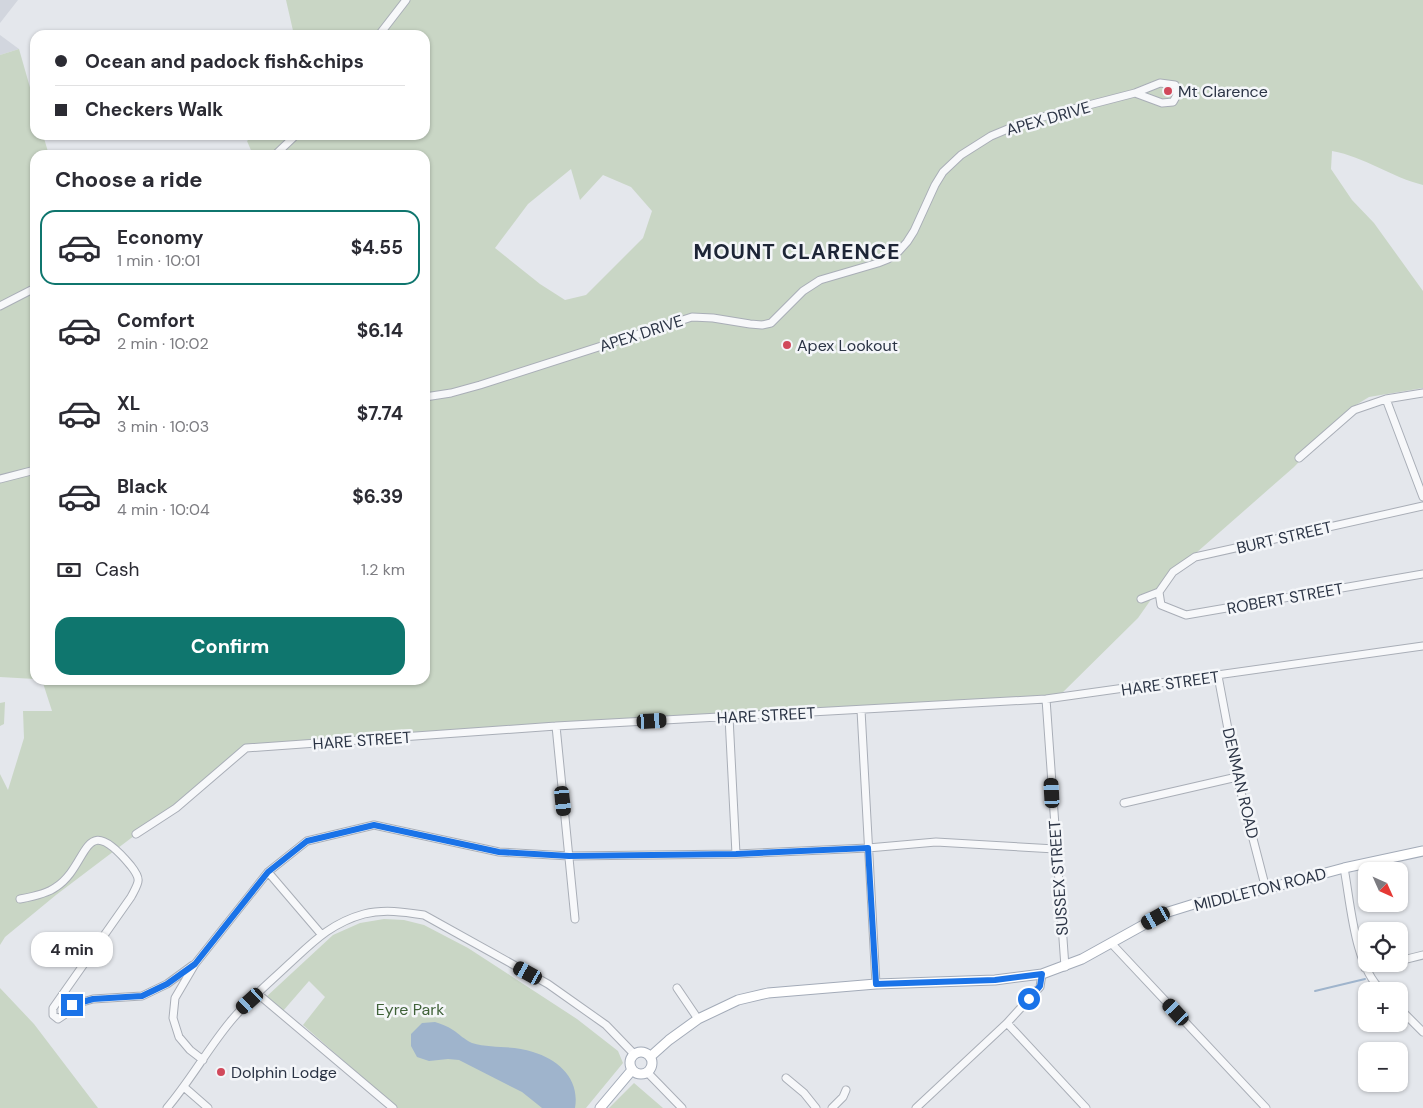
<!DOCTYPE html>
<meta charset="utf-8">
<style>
:root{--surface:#fff;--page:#f7f7f7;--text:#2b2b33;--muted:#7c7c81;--line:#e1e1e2;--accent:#0f766e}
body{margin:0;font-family:"DM Sans",sans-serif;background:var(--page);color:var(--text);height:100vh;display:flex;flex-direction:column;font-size:19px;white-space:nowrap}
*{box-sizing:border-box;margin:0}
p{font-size:16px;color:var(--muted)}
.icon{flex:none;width:28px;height:28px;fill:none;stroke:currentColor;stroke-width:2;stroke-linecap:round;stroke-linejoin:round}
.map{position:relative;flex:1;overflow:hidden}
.panel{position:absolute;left:30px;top:150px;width:400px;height:535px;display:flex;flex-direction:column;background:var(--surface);border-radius:15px;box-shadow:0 1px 4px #0004}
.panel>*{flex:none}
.hud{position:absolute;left:30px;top:30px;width:400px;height:110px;border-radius:15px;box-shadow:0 1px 4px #0004;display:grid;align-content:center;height:110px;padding:0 25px;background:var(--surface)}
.needle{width:32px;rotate:135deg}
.controls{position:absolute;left:1358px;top:862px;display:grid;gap:10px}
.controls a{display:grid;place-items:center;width:50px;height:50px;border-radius:10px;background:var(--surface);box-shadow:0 1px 4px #0004;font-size:25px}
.end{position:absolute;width:22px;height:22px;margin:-11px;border:6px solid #1a73e8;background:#fff;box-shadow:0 0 0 2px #fff}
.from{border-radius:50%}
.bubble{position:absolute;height:35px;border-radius:15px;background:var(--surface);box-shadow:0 1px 4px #0004;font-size:16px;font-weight:700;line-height:35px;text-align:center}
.car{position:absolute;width:15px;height:30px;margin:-15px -8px;border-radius:6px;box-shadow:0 0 4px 1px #0007;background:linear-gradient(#222 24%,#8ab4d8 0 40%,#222 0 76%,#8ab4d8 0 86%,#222 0)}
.hud b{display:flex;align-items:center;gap:18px;height:48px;font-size:19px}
.hud b+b{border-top:1px solid var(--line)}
.hud i{width:12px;height:12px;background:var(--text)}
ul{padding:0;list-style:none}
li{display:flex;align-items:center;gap:15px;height:75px;margin:0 10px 8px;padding:0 15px;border:2px solid transparent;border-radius:15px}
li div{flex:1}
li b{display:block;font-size:19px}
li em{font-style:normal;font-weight:700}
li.current{border-color:var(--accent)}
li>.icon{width:45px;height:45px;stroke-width:1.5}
h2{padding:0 25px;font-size:22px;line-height:60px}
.pay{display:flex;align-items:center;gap:12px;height:55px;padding:0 25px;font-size:19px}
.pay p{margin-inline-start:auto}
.cta{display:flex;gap:10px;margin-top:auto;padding:10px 25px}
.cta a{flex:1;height:58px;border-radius:15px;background:var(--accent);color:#fff;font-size:20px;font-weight:700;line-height:58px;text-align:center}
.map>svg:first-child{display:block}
.built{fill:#d2d6de}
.green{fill:#c9d6c5;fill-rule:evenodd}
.water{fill:#9fb4cc}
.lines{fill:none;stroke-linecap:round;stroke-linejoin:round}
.stream{stroke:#9fb4cc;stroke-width:2}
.minor-casing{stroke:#a9aeb7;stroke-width:9}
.major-casing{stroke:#a3abb8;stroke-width:11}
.minor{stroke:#f7f8fa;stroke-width:7}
.major{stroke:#fff;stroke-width:9}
.route{stroke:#1a73e8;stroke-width:6}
.poi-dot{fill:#d1495b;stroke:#f4f6f9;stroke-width:2}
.labels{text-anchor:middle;stroke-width:5;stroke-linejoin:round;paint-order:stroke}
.poi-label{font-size:16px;fill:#2b3445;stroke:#f4f6f9;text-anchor:start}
.street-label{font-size:16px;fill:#2b3445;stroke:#f4f6f9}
.park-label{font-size:16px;fill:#3f6138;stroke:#f4f6f9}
.district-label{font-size:21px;font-weight:bold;letter-spacing:1px;fill:#1d2536;stroke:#f4f6f9}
</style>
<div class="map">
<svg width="1423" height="1108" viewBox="0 0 1423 1108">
<rect width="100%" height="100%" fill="#e4e7ec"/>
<path class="built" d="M0 0H18L0 23Z
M0 35 19 49 0 55Z"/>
<path class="green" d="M286 0H1423V185C1391 177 1365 157 1332 151L1331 169 1352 200 1374 223 1423 291V388L1369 397 1351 408 1294 467 1196 553 1171 571 1138 618 1057 698 250 748 56 895 5 937 0 945V774L8 790 24 738 23 711H52L42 680H425V155H253L247 141 253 135H425V35H294ZM571 169 580 200 603 175 631 187 652 211 643 238 586 295 565 300 540 284 495 248 528 204Z
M19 49 35 105V135H43L49 155H35V679L0 677V55Z
M5 702 4 724 0 726V703Z
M384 919 404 920 424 925 468 948 577 1019 618 1051 623 1063 586 1108H397L303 1025 325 997 309 981 283 1011 266 997 333 935 360 923Z
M0 988 34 1024 98 1108H0Z
M634 1083 663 1108H609Z"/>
<path class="water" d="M435 1022C441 1024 447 1026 453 1030 459 1034 465 1040 472 1043 492 1049 514 1045 533 1052 559 1060 580 1079 575 1108H542L522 1092 459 1060 448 1059 429 1061 417 1057 411 1046V1034L422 1023Z"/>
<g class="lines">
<path class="stream" d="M1315 991 1365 979"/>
<g class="minor-casing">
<path id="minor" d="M379 35 406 0
M275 155 296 135
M0 306 35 288
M425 397 451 393 480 385 692 317 713 318 750 324 762 325 771 323 803 291 820 280 878 263 888 259 898 252 907 242 914 231 935 185 943 172 961 155 991 136 1027 121 1135 93 1160 83 1175 85 1177 95 1173 102 1162 103 1135 93
M1386 399 1423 497
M1299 458 1354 410 1386 399 1423 393
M0 479 35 470
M1159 592 1173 572 1195 557 1423 506
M1159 592 1161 605 1186 615 1423 574
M1141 599 1159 592
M1218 676 1237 777 1266 889
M1046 699 1065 967
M861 710 876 984
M729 717 736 854
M556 726 575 919
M1124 803 1237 777
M136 834 176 808 246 748 556 726 1046 699 1423 646
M1344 868C1351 905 1354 965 1382 991
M268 872 321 934
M20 899C31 897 47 894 56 887 90 865 82 807 131 866 142 880 139 882 131 897L53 1008V1015L58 1019 64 1015 72 1005 93 999 142 996 167 984 193 965
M1112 944 1266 1108
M1399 961 1423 955
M1365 968 1385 964
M677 988 698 1019
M258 994 393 1108
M1399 1008 1423 1032
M1007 1023 1086 1108
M203 1060 190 1050 179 1037 173 1018 175 998 195 964 268 872 307 841 374 825 499 852 569 856 736 854 868 848 936 842 1055 849
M647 1072 682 1108
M786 1078 804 1093 816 1108
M184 1087 208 1108
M167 1108C190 1081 207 1050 230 1022 247 1001 269 983 289 964 313 942 331 923 364 914 384 909 404 912 424 915L548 984 606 1025 634 1054
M832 1108 843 1097 846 1090
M916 1108 1007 1023 1040 987 1042 974"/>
</g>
<g class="major-casing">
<path id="major" d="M630 1063a11 11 0 1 1 22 0a11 11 0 1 1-22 0Z
M650 1057 669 1040 698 1019 738 1000 768 993 876 984 995 980 1042 974 1082 959 1165 913 1194 904 1266 889 1344 868 1423 851
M600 1108 632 1070"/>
</g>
<use href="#minor" class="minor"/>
<use href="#major" class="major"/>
</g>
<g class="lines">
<path class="route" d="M72 1005 93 999 142 996 167 984 195 964 268 872 307 841 374 825 499 852 569 856 736 854 868 848 876 984 995 980 1042 974 1040 986 1029 999"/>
</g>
<g class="poi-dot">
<circle cx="1168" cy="91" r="5"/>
<circle cx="787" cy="345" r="5"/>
<circle cx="221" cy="1072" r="5"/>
</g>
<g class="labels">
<g class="poi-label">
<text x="1178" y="97">Mt Clarence</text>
<text x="797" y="351">Apex Lookout</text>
<text x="231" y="1078">Dolphin Lodge</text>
</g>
<g class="street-label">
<text transform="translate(1048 118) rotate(-16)" y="6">APEX DRIVE</text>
<text transform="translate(641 333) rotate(-18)" y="6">APEX DRIVE</text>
<text transform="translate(1284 537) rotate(-13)" y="6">BURT STREET</text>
<text transform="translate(1285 598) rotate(-10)" y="6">ROBERT STREET</text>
<text transform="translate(1170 683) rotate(-8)" y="6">HARE STREET</text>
<text transform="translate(766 715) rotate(-3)" y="6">HARE STREET</text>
<text transform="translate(362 740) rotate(-4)" y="6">HARE STREET</text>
<text transform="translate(1241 783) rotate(77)" y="6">DENMAN ROAD</text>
<text transform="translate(1058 878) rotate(-94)" y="6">SUSSEX STREET</text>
<text transform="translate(1260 889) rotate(-14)" y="6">MIDDLETON ROAD</text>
</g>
<g class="park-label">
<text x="410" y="1015">Eyre Park</text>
</g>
<g class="district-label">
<text x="797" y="259">MOUNT CLARENCE</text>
</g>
</g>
</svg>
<div class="controls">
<a><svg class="needle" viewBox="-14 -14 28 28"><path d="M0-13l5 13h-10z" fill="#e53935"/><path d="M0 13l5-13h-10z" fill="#7c7c81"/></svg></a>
<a><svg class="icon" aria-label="locate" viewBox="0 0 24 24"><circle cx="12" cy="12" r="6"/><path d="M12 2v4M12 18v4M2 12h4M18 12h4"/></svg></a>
<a>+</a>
<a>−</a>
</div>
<i class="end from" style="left:1029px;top:999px"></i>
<i class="end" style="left:72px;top:1005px"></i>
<div class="bubble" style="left:31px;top:932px;width:82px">4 min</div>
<i class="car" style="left:652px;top:721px;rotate:87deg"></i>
<i class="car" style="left:1052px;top:793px;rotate:357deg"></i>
<i class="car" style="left:563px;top:801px;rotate:174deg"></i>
<i class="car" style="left:1156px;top:918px;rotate:241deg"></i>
<i class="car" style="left:528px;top:973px;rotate:299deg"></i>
<i class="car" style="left:250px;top:1001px;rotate:228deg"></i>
<i class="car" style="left:1176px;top:1012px;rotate:317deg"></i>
<div class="hud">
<b><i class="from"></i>Ocean and padock fish&amp;chips</b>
<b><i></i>Checkers Walk</b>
</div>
<section class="panel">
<h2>Choose a ride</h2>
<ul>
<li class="current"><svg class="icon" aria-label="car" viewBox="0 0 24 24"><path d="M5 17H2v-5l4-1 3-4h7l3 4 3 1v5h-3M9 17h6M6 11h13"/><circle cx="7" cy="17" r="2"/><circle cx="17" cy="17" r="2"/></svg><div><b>Economy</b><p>1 min · 10:01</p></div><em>$4.55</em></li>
<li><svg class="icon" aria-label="car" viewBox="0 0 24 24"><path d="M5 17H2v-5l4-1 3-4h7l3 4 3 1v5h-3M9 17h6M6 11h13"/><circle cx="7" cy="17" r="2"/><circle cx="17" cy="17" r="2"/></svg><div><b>Comfort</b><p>2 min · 10:02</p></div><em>$6.14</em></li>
<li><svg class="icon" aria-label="car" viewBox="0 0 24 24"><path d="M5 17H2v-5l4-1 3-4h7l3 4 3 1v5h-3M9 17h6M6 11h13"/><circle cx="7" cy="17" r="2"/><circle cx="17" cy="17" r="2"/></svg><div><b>XL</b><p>3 min · 10:03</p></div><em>$7.74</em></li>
<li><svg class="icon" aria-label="car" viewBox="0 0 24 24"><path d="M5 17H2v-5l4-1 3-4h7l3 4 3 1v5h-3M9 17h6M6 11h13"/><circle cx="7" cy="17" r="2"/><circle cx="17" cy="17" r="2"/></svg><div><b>Black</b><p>4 min · 10:04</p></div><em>$6.39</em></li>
</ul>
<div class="pay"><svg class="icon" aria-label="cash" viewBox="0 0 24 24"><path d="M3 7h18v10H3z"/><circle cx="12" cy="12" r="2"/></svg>Cash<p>1.2 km</p></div>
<div class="cta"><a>Confirm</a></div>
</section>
</div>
